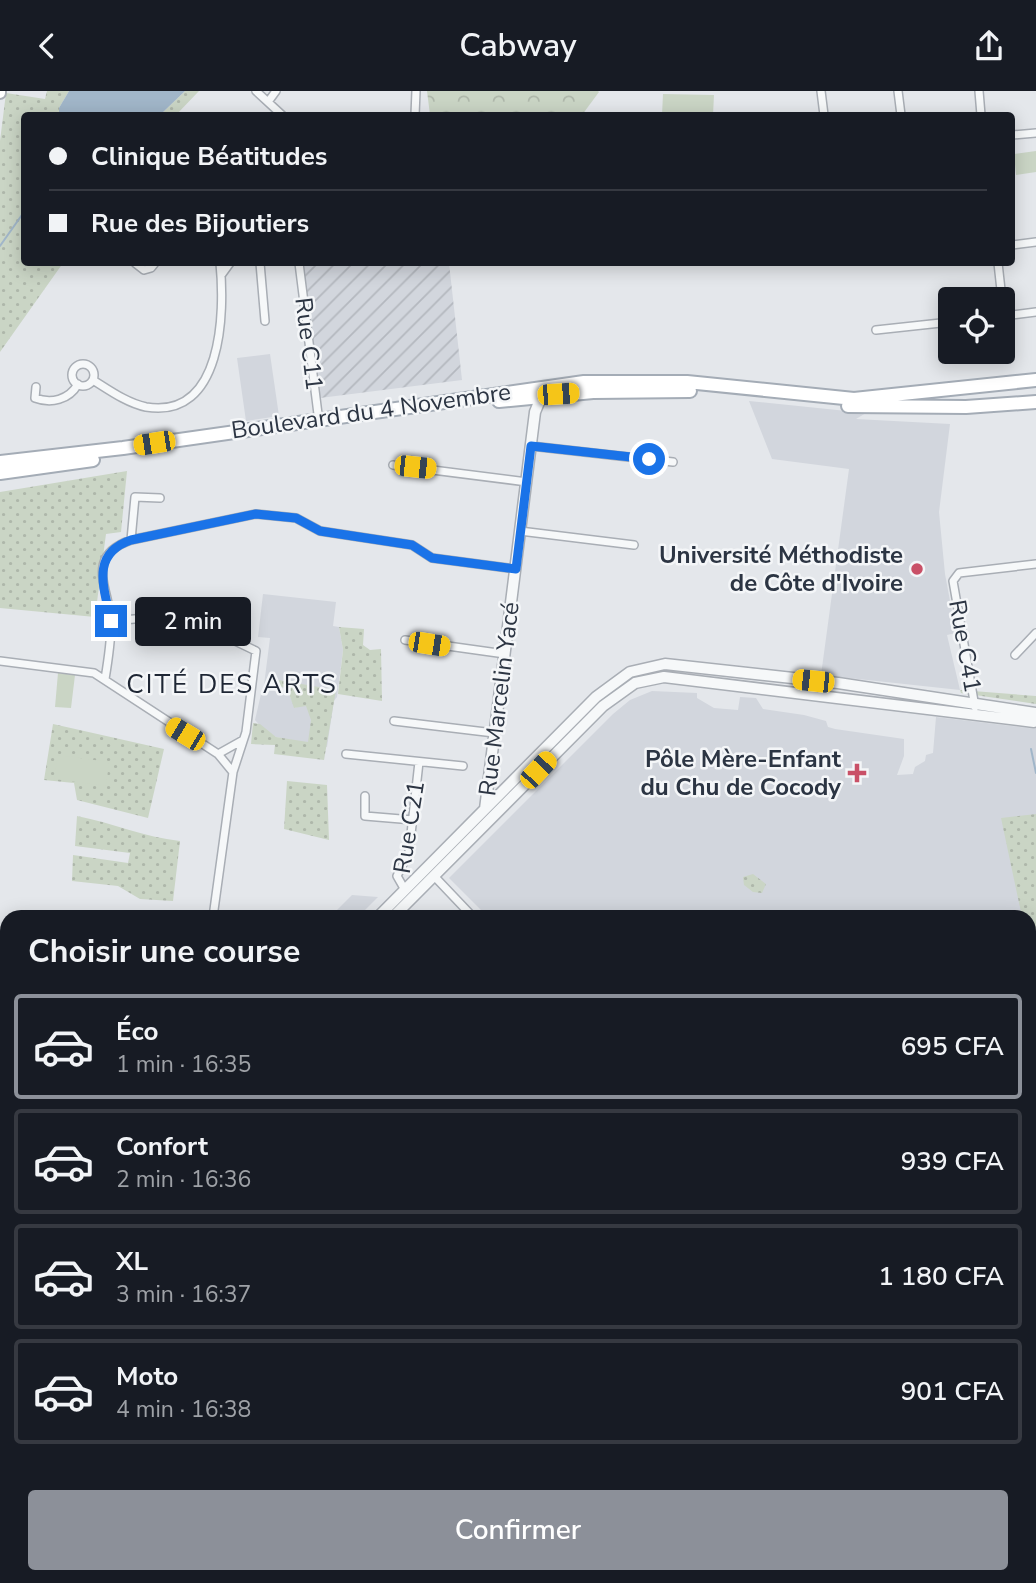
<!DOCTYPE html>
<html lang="fr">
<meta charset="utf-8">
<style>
:root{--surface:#171b24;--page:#20242c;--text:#f1f3f6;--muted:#9ea1a6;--line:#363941;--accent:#8c9099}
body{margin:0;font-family:"Nunito Sans",sans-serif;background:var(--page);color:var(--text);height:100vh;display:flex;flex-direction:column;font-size:26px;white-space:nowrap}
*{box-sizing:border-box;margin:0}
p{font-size:23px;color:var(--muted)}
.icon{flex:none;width:38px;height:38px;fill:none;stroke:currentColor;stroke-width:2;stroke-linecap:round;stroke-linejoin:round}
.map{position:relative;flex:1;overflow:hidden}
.side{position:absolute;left:0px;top:819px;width:1036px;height:674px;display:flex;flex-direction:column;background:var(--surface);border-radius:21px 21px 0 0;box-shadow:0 4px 18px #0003}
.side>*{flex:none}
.hud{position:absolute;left:21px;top:21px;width:994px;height:154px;border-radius:7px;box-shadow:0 4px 18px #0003;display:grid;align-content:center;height:154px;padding:0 28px;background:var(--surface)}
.controls{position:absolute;left:938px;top:196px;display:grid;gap:14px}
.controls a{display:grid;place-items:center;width:77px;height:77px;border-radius:7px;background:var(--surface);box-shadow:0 4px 18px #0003;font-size:35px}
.end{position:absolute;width:32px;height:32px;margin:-16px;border:9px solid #1a73e8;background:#fff;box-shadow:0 0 0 4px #fff}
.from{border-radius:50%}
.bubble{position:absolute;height:49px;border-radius:7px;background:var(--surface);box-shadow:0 4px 18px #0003;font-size:23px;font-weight:600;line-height:49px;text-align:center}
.car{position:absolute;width:21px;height:42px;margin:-21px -10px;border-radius:9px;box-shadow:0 0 5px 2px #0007;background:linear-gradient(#f5c518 24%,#345 0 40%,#f5c518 0 76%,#345 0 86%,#f5c518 0)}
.hud b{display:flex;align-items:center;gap:24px;height:66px;font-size:26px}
.hud b+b{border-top:2px solid var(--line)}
.hud i{width:18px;height:18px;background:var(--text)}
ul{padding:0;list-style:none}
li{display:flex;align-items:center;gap:21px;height:105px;margin:0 14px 10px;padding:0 14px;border:4px solid var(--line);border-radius:7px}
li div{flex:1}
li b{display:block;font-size:26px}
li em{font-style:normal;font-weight:600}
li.on{border-color:var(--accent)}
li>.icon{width:63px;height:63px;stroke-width:1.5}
h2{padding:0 28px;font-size:32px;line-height:84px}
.button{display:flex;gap:14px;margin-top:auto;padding:14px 28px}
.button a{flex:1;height:80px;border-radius:7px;background:var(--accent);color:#fff;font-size:28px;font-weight:600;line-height:80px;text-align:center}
header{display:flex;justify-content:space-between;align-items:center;height:91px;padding:0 28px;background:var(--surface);font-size:32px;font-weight:600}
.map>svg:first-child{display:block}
.built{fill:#d2d6dd}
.industrial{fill:url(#industrial-furrows)}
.green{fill:url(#green-dots)}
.forest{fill:url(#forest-crowns)}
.pitch{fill:#cad5c5}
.water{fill:#a1b6c9}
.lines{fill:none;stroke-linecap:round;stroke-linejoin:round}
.stream{stroke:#a1b6c9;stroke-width:2}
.minor-casing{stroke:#a9aeb5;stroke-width:10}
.tertiary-casing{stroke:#a9aeb5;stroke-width:13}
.secondary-casing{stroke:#a9aeb5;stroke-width:14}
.primary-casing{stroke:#a4acb6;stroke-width:16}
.minor{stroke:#f6f8f9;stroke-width:7}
.tertiary{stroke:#f6f8f9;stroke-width:10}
.secondary{stroke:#fff;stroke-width:10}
.primary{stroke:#fff;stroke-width:12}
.route{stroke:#1a73e8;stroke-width:9}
.poi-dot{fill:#c95067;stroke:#f4f6f8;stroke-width:2.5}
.labels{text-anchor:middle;stroke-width:5;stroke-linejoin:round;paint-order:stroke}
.street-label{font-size:24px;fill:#2c3543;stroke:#f4f6f8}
.poi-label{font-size:24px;font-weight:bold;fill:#2c3543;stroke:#f4f6f8;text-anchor:end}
.neighbourhood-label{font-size:26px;letter-spacing:2px;fill:#1e2634;stroke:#f4f6f8}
</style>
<header><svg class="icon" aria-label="back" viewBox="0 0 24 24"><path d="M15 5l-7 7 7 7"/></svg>Cabway<svg class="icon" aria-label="share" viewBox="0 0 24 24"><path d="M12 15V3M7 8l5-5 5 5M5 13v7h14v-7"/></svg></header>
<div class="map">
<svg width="1036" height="1492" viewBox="0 0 1036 1492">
<defs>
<pattern id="industrial-furrows" width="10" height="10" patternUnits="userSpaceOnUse" patternTransform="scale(1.75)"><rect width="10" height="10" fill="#d2d6dd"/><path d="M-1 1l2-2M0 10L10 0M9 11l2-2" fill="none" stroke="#b4b8bf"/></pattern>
<pattern id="green-dots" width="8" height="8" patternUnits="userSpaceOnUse" patternTransform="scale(1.75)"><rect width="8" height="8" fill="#cad5c5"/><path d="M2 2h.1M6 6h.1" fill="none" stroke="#aeb7aa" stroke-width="1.8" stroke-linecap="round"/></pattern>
<pattern id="forest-crowns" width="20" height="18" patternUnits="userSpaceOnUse" patternTransform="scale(1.75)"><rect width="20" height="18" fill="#cad5c5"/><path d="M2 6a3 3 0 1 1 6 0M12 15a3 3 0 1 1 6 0" fill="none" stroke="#aeb7aa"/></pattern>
</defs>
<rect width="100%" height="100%" fill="#e4e7eb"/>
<path class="built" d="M270 263 279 325 246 330 237 267Z
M749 310 866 322 856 328 950 333 939 421 945 483 956 542 947 544 960 599 821 584 849 378 772 368Z
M263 503 336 511 333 535 339 536 343 559 337 606 333 611 304 600 264 594 270 547 258 546Z
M266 599 288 601 295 617 301 614 333 616 327 656 276 646 263 638 255 629 261 603Z
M652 600 697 602V607L714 617 738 619 740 606 756 607 763 618 804 624 826 630 828 636 835 638 904 648V665L897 684 913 683 915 676 925 670 926 664 933 662 936 626 1036 638V1453L1029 1447V826H488L449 787 613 623 630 609Z
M352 804 378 806 358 826H330Z
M0 897 7 898V1116H0Z
M268 1486H296L351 1492H268Z"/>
<path class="industrial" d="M303 172H449L462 289 320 307Z"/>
<path class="green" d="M47 0H69L59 17V24H24V172H63L0 261V50L6 2 45 8Z
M185 0H199L176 24H160Z
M127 380 121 441 106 443 95 526 0 517V401Z
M339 536 364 538 363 554 370 559 381 558 382 610 338 603 343 559Z
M267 587 336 599 324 669 274 663 275 654 251 653 253 632 260 633 276 646 308 651 311 629 306 615 294 617 287 597 266 592Z
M960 599 1036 605V613L961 602Z
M53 633 164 658 148 727 77 709 74 692 44 689Z
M287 690 327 694 329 749 284 738Z
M1036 723V886L1029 855V826H1022L1001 727Z
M77 725C113 732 144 746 180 750L173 810 140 808 118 795 72 790 73 764 128 772 130 762 75 755Z
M753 783 766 793 762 802 753 801 744 794 743 786Z
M1036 982V1081H1029V987Z
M1029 1195H1033L1036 1202V1424L1029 1419Z"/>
<path class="forest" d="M427 0H598L599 1 582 24H430Z"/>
<path class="pitch" d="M663 3 714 4 713 24H662Z
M1036 60V81L1016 84 1014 63Z
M58 582 75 584 71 617 55 616Z
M58 664 109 671 106 695 54 688Z
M0 1206 7 1207 2 1269H0Z"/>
<path class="water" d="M69 0H185L160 24H59V17Z"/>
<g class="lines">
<path class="stream" d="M0 155 24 121
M1031 658 1036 682"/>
<g class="minor-casing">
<path id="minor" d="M256 0 282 24
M821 0 824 24
M898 0 901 24
M979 0 981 24
M268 11 276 0
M415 24 416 0
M1012 44 1036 42
M1012 154 1036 151
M135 172 144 179 151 177 155 172
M260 172 265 230
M299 172 319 331
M998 172 1002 208
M222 183 230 172
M1003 225 1036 221
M876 239 950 231
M72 284a11 11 0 1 1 22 0a11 11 0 1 1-22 0Z
M93 289C109 299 127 312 146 316 223 329 225 221 220 172
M36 296 35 307C51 313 69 309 78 293
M531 355 673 371
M393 374 527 391
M520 440 634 454
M131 449 135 406 160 407
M111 530 181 524 256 560 246 641 233 681 213 826
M405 549 505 563
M1015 564 1036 542
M0 570 94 582 218 663 232 680
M105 588C108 570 111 552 111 533 111 500 82 466 131 449L256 423 296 427 320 440 412 454 432 467 516 478
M975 616 953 490 959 482 1036 473
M394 630 494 642
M218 663 243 649
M346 663 463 675
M365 705V725L413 729
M434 785 473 826
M405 799 397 785 409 761 419 671
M0 1323H7
M0 1385 7 1386
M0 1442 7 1445
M441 1487 485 1492
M9 1492V1486
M624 1492 625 1486
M785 1492 786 1486
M875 1492 876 1486
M965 1492 966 1486"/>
</g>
<g class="tertiary-casing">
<path id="tertiary" d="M485 718 535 321 542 304
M378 826 596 606 630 581 665 573 838 592 1035 622
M393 826 603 615 635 592 664 586 1034 631
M0 873 7 875
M0 888H7
M223 1486V1492"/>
</g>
<g class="secondary-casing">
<path id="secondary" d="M0 2V0"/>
</g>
<g class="primary-casing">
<path id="primary" d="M499 310 593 301 690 300
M848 315 966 316 1036 311
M0 371 123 357 584 291H687L854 308 1036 289
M0 382 93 369"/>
</g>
<use href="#minor" class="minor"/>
<use href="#tertiary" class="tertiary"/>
<use href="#secondary" class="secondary"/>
<use href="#primary" class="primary"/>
</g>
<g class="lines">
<path class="route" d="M111 530C104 497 90 463 131 449L256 423 296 427 320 440 412 454 432 467 516 478 531 355 649 368"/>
</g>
<g class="poi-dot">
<circle cx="917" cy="478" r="7"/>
<path d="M853.5 671.5h7v7h7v7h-7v7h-7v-7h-7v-7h7z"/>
</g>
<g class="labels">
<g class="street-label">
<text transform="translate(309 253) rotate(83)" y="8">Rue C11</text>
<text transform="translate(371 320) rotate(-8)" y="8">Boulevard du 4 Novembre</text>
<text transform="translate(965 555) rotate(80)" y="8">Rue C41</text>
<text transform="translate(499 608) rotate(-83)" y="8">Rue Marcelin Yacé</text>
<text transform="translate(409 736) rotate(-81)" y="8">Rue C21</text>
</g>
<g class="poi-label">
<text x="903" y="472">Université Méthodiste<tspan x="903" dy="28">de Côte d'Ivoire</tspan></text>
<text x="841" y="676">Pôle Mère-Enfant<tspan x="841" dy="28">du Chu de Cocody</tspan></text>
</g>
<g class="neighbourhood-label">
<text x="232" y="602">CITÉ DES ARTS</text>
</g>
</g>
</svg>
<div class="controls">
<a><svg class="icon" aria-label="locate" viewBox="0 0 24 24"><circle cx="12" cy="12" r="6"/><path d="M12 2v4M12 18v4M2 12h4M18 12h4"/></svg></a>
</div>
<i class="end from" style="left:649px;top:368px"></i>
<i class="end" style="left:111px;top:530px"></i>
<div class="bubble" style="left:135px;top:506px;width:116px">2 min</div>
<i class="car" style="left:558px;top:303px;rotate:86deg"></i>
<i class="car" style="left:154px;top:352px;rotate:261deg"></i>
<i class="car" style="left:415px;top:376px;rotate:96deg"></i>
<i class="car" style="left:429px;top:553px;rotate:99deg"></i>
<i class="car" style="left:813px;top:590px;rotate:276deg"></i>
<i class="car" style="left:185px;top:643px;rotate:301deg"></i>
<i class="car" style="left:538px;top:679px;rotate:43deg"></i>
<div class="hud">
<b><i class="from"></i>Clinique Béatitudes</b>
<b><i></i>Rue des Bijoutiers</b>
</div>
<section class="side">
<h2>Choisir une course</h2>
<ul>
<li class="on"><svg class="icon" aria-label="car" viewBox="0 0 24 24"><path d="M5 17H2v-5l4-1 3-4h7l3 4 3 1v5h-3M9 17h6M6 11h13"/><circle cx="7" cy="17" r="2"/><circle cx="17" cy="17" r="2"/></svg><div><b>Éco</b><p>1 min · 16:35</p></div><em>695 CFA</em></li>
<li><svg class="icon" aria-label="car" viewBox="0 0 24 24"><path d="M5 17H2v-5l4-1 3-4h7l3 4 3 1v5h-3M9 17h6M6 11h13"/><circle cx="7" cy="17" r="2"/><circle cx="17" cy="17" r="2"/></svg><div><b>Confort</b><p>2 min · 16:36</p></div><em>939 CFA</em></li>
<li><svg class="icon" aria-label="car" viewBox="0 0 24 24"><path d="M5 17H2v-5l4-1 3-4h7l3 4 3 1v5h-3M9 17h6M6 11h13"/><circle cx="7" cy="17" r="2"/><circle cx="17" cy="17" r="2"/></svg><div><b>XL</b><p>3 min · 16:37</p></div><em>1 180 CFA</em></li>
<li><svg class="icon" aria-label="car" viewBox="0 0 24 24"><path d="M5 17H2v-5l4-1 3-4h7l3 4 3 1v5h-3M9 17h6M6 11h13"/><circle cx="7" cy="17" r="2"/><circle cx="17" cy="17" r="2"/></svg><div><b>Moto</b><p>4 min · 16:38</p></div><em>901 CFA</em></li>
</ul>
<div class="button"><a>Confirmer</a></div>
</section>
</div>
